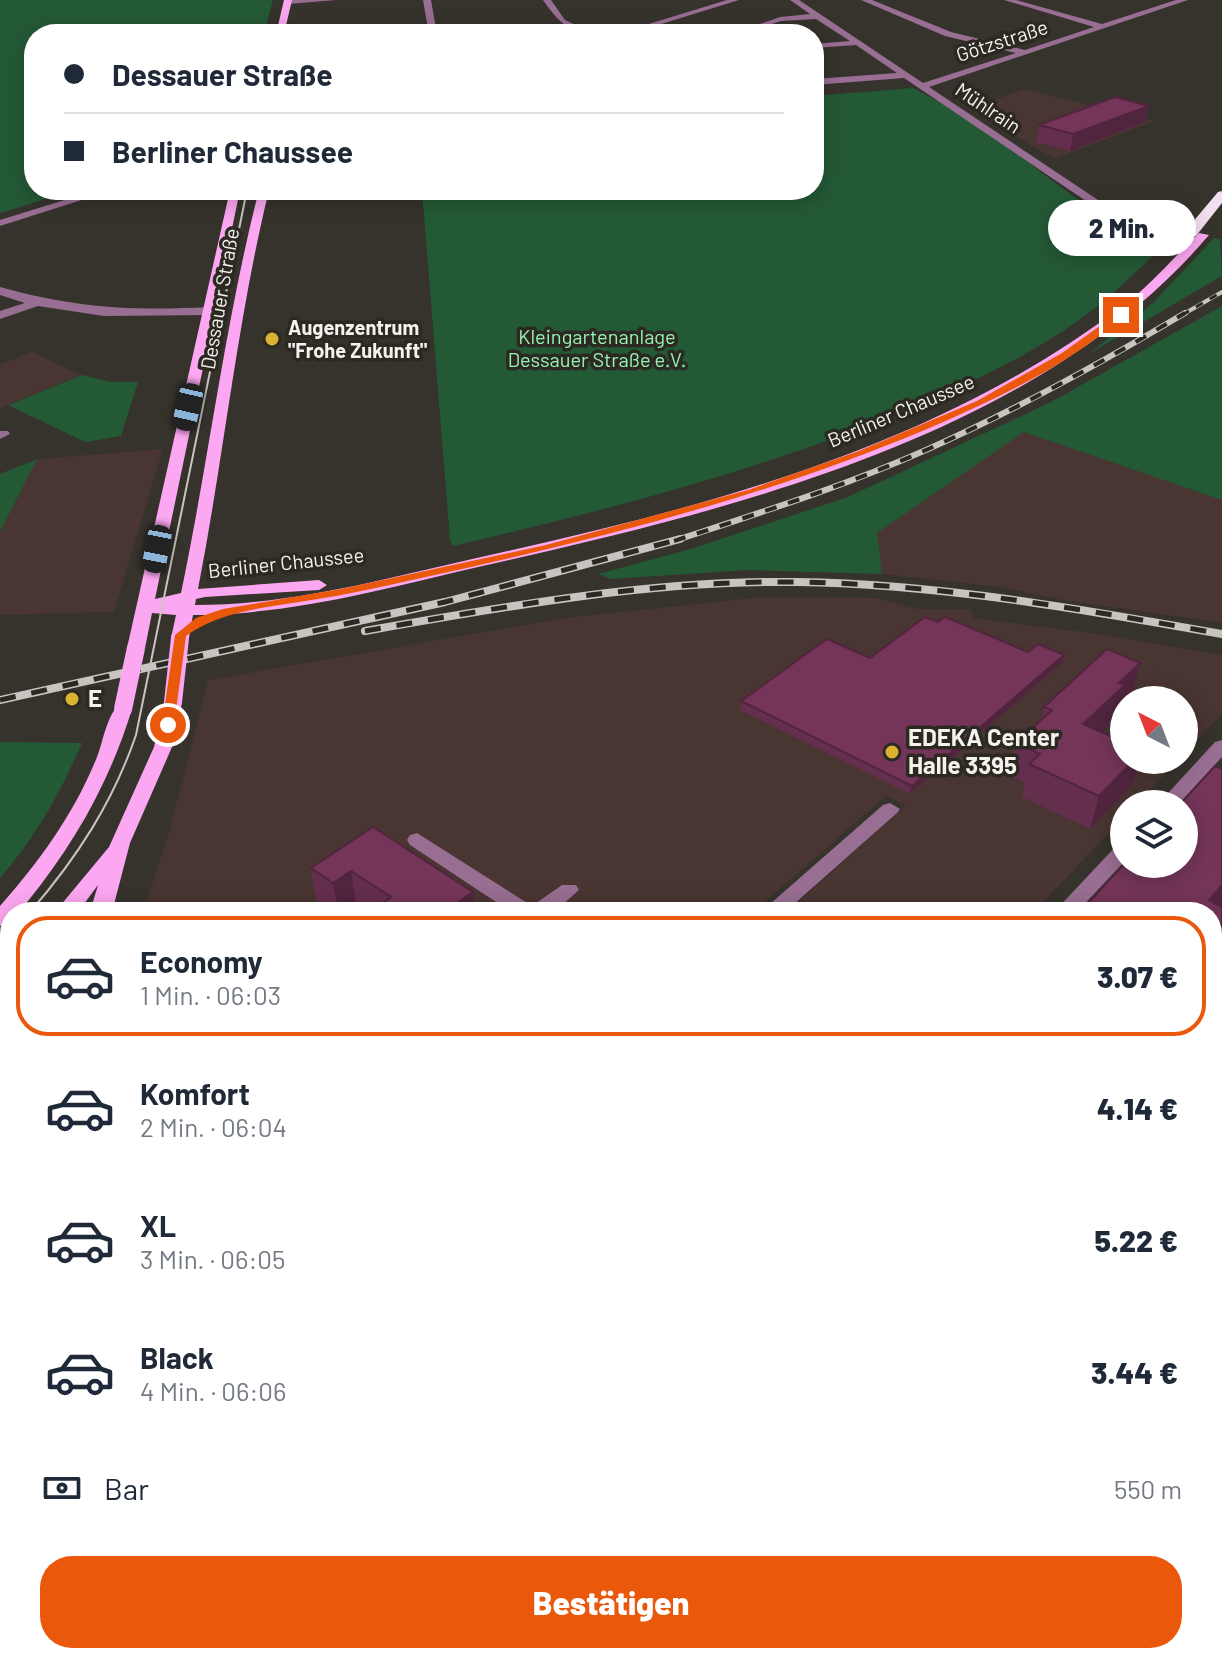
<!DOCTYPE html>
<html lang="de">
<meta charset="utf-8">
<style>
:root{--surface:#fff;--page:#f2f2f3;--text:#1f2937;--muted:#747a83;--line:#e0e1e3;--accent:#ea580c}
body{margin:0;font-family:Barlow,sans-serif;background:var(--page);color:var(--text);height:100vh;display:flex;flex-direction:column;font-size:30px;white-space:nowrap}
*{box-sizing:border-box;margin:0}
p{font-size:26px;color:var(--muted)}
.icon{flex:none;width:44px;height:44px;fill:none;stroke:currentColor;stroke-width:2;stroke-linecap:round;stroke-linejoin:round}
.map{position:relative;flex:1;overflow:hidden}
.side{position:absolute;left:0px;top:902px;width:1222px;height:762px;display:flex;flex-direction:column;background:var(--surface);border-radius:32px 32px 0 0;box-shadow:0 4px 20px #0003}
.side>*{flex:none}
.guide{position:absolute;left:24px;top:24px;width:800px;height:176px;border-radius:32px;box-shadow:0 4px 20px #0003;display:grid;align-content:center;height:176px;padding:0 40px;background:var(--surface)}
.needle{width:52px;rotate:318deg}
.tools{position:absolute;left:1110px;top:686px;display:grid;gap:16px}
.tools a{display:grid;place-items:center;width:88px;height:88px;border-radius:50%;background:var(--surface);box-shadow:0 4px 20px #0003;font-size:40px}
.end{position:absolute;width:36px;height:36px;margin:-18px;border:10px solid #ea580c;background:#fff;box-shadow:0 0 0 4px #fff}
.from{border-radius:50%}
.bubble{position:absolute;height:56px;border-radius:28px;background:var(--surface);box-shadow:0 4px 20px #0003;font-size:26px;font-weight:800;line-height:56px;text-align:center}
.car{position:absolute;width:24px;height:48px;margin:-24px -12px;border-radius:10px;box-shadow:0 0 6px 2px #0007;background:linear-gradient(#222 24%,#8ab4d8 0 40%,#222 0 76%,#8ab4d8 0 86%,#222 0)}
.guide b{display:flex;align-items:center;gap:28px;height:76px;font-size:30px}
.guide b+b{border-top:2px solid var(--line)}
.guide i{width:20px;height:20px;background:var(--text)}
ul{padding:14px 0 0;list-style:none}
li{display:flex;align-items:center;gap:24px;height:120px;margin:0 16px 12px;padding:0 24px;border:4px solid transparent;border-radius:32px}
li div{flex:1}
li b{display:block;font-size:30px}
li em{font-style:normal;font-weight:800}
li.on{border-color:var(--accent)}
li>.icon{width:72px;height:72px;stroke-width:1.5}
.pay{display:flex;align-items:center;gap:20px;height:88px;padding:0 40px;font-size:30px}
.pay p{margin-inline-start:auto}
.action{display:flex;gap:16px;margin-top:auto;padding:16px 40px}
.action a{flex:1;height:92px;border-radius:32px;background:var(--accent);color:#fff;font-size:32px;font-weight:800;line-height:92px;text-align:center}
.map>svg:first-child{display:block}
.commercial{fill:#493532}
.education{fill:#493531}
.green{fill:#245936}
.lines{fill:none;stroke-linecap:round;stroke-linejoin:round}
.minor{fill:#986e92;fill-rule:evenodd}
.major{fill:#fca7f1;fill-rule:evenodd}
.highway{fill:#f4dff0;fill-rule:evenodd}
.tram{stroke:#c8c5c0;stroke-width:2}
.rail-far2-casing{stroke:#c8c5c0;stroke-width:4}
.rail-far1-casing{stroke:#c8c5c0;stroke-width:6}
.rail-casing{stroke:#c8c5c0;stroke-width:8}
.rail-far2{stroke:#2c2822;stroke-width:3;stroke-dasharray:8;stroke-linecap:butt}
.rail-far1{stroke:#2c2822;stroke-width:4;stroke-dasharray:12;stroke-linecap:butt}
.rail{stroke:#2c2822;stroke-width:5;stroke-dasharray:16;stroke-linecap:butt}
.major-bridge{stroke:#fca7f1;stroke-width:18}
.wall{fill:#642e4d}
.shaded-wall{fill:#51253e}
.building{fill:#743559;stroke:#51253e;stroke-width:2}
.route{fill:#ea580c}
.poi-dot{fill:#dcb233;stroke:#2c2822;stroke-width:3}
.labels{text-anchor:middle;stroke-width:7;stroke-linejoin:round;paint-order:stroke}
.far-street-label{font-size:20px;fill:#f4f2ed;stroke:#2c2822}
.far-poi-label{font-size:20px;font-weight:bold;fill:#f4f2ed;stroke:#2c2822;text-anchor:start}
.far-park-label{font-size:20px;fill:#94f3b1;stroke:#2c2822}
.poi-label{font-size:24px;font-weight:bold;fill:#f4f2ed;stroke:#2c2822;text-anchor:start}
</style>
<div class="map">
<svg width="1222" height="1663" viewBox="0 0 1222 1663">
<rect width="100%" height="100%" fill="#36322c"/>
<path class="commercial" d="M1024 89 1154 121 1055 159 969 109Z
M1024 431 1222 500V623L1063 600 1000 587 882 574 876 533Z
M163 449 114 612 0 615V532L37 459Z
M761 597 878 598 917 609H971L973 618 1107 635 1222 655V714L1184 754V700H1124V760H1179L1137 804H1124V817L1034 912H787L905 806 886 796 753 912H143L168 836 208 680 564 618Z
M1222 773V1245L1212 1239V912H1092L1184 864Z"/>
<path class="education" d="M32 352 81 375 0 408V364Z"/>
<path class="green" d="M0 0H273L264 34H34V190H75L0 213Z
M913 88 966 116 1073 196 1158 251C1129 279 1100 307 1066 329 999 373 923 405 848 433 719 481 587 515 453 546L450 540 422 190H814V96Z
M1214 238 1220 239 1222 276 1087 355 1153 303Z
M1222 306V500L1024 432 877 533 882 574 748 570 611 579 598 574 694 548 848 497 1051 402Z
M82 375 111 382H138L121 436 85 442 8 405Z
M37 459 0 532V474Z
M0 742 82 743C61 792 35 838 0 878Z
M10 983V1641L0 1629V992Z
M1212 1246 1222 1253V1350L1212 1348Z
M21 1654H90L93 1663H29Z
M194 1654H317L308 1663H197Z
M468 1654H721L724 1663H461Z"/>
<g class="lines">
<path class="minor" d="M285 0H336L288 4Z
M423 0H431L437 34H429Z
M543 0H551L565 20 595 34C569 34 557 20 543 0Z
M727 0H739L629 34H616Z
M790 0H799L923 83 1016 53 945 36 861 0H872L951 32 1025 50 1094 27 1004 0H1016L1102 24 1176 0H1188L929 87 1137 226 1173 236 1167 239 1129 230 904 78 814 85V79L897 73 856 45 814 48V44L850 41 816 19 781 21 747 32 743 30 780 17 810 14Z
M97 190H113L0 226V220Z
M0 287C75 308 132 311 210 307L216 311 210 315 104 316 38 306 0 319V311L25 303 0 295Z
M0 431H8L10 434 0 439Z
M1222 740V757L1179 804H1158L1215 742Z
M890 803 900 809 897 813 785 912H761L883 805Z
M417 833 532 906 562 885H576L579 890 554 912H511L410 845 407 840 410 835Z
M1124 843V862L1077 912H1054L1117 845Z
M357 1654H394L390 1663H354Z"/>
<path class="major" d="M284 0H292L284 34H276Z
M230 190H240L155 599 181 593C209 459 225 322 259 190H269C237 321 224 456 198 589L319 580 327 585 319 590 205 597 196 599 195 605C293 605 387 578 481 557 707 507 938 447 1125 304 1152 284 1175 256 1199 233L1209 235C1037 438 727 511 478 567 384 589 291 615 193 615L189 638 180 643 171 638 176 615 152 613 145 648 136 653 127 648Z
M173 697 182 702 172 747 130 843 112 912H90L98 885 78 912H55L109 847 154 747 164 702Z
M123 704 132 709C110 781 75 843 28 901L18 912H10V922L0 926V906C40 861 75 812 97 757 103 743 108 707 123 704Z
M10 961V983L0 987V966Z
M95 1654H127L129 1663H97Z"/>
<path class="highway" d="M1222 191V203L1196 236H1186V230L1218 192Z"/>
<path class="tram" d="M30 912C77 858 113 802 136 735L247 190
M0 954 10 944"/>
<g class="rail-far2-casing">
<path id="rail-far2" d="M1182 315 1222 292"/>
</g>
<g class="rail-far1-casing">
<path id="rail-far1" d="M674 541C759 513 845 486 926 450 1016 410 1101 363 1185 313"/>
</g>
<g class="rail-casing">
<path id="rail" d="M365 631C507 606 652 580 797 582 940 584 1081 609 1222 634
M0 700 445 602 680 539"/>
</g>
<use href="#rail-far2" class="rail-far2"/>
<use href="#rail-far1" class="rail-far1"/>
<use href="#rail" class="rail"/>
<path class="major-bridge" d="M173 702 180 638
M123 709 136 648"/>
</g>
<path class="wall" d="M1149 106 1145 122 1070 151 1036 142 1039 125Z
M938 622 1028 652 1064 655 1062 663 910 794 740 710 741 701 870 658Z
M1132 695 1119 707 1116 718 1101 732 1124 760H1140L1133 784 1090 829 1022 797 1025 783 1009 776 1016 743 1041 720 1044 707Z
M373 827 473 892 474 912H318L311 868Z
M771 1654H891L897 1663H776Z
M1041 1654H1212L1222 1663H1048Z"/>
<path class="shaded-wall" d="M1149 106 1145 122 1070 151 1073 134Z
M1064 655 1062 663 910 794 912 786Z
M1140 663 1132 695 1126 700H1124V702L1119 707 1116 718 1075 757 1083 724 1119 683Z
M1134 760H1140L1133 784 1090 829 1099 796Z
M351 871 357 912H338L333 883Z
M1222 885V903L1212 915 1209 900Z
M473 892 474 912H444Z
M1222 922V936L1219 944 1212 953V934Z"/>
<path class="building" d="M1115 97 1149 106 1073 134 1039 125Z
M925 617 938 622 945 617 1028 652 1038 644 1064 655 912 786 741 701 827 639 870 658Z
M1107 649 1140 663 1119 683 1125 685 1083 724 1124 742V760H1134L1099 796 1029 764 1040 754 1016 743 1052 710 1044 707Z
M1215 766 1222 769V885L1209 900 1222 907V922L1212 934V912H1080L1124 864H1184V804H1180Z
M373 827 473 892 444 912H370L391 897 351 871 333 883 311 868Z
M1222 1467V1663H1083L1076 1654H1212V1474Z
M794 1654H891L897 1663H799Z"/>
<path class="route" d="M1118 313 1125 315C1069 365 995 400 927 429 761 499 587 542 412 580 381 587 349 594 318 599 273 607 223 609 186 636L174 725 168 728 162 725 175 635 196 618 223 609 341 589 546 545 748 490 859 451 977 401 1062 353Z"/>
<g class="poi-dot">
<circle cx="272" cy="339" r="8"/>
<circle cx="72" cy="699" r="8"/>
<circle cx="892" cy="752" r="8"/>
</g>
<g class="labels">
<g class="far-street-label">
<text transform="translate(1002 41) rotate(-18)" y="7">Götzstraße</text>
<text transform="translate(988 108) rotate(34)" y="7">Mühlrain</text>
<text transform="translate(220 299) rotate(-80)" y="7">Dessauer Straße</text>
<text transform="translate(901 411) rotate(-23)" y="7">Berliner Chaussee</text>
<text transform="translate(286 563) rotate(-6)" y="7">Berliner Chaussee</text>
</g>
<g class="far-poi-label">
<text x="288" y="335">Augenzentrum<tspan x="288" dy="23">"Frohe Zukunft"</tspan></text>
</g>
<g class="far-park-label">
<text x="597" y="344">Kleingartenanlage<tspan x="597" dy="23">Dessauer Straße e.V.</tspan></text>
</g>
<g class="poi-label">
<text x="88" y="707">E</text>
<text x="908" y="746">EDEKA Center<tspan x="908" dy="28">Halle 3395</tspan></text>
</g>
</g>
</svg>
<div class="tools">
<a><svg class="needle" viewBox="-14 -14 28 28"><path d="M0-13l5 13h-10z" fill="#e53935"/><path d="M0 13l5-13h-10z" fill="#747a83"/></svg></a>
<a><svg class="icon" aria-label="layers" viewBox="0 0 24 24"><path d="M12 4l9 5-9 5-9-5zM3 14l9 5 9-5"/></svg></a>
</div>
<i class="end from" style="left:168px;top:725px"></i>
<i class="end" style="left:1121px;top:315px"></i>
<div class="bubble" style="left:1048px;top:200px;width:148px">2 Min.</div>
<i class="car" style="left:188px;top:407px;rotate:193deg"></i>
<i class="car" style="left:157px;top:549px;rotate:191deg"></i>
<div class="guide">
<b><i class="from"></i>Dessauer Straße</b>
<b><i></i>Berliner Chaussee</b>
</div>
<section class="side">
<ul>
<li class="on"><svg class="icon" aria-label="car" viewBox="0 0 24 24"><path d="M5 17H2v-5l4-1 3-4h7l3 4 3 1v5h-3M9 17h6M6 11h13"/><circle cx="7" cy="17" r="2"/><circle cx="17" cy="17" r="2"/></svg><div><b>Economy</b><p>1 Min. · 06:03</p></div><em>3.07 €</em></li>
<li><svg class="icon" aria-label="car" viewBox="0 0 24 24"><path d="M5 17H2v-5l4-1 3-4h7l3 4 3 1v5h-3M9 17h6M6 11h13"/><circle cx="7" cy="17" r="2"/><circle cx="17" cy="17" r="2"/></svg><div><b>Komfort</b><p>2 Min. · 06:04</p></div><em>4.14 €</em></li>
<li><svg class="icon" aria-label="car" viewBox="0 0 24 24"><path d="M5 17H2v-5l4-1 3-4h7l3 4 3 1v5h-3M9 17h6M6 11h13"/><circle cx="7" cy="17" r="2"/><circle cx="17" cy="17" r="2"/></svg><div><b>XL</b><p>3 Min. · 06:05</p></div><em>5.22 €</em></li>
<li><svg class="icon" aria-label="car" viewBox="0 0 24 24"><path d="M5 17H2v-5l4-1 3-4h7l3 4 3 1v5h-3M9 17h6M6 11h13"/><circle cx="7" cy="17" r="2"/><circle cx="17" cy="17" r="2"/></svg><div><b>Black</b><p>4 Min. · 06:06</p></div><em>3.44 €</em></li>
</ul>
<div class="pay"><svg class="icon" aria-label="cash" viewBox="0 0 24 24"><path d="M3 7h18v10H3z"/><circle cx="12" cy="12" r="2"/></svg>Bar<p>550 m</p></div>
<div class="action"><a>Bestätigen</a></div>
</section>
</div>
